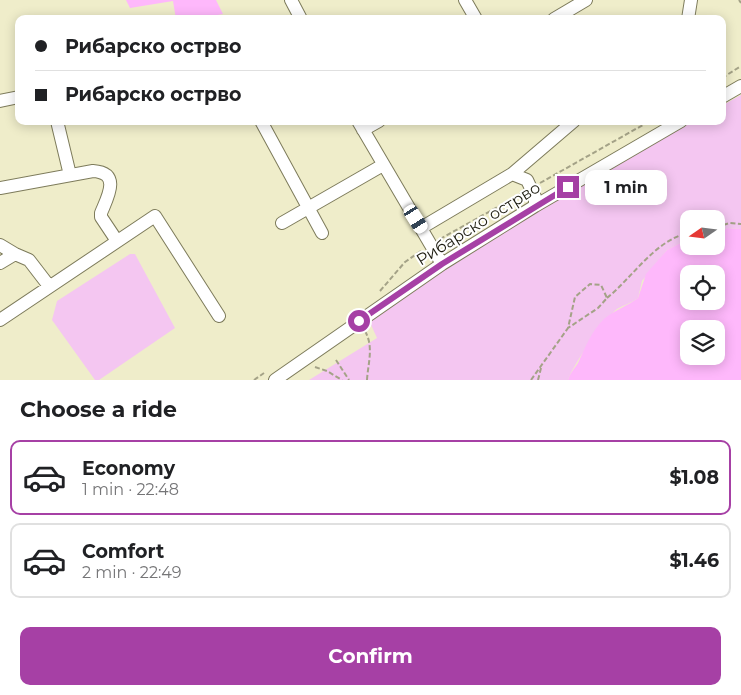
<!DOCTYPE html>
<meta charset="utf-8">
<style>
:root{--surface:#fff;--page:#f6f6f6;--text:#202124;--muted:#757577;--line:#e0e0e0;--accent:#a640a5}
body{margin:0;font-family:Montserrat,sans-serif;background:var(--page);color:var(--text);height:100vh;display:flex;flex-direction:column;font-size:19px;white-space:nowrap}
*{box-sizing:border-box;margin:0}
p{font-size:16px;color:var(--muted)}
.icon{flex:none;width:28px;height:28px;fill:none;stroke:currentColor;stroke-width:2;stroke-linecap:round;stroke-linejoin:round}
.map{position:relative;height:380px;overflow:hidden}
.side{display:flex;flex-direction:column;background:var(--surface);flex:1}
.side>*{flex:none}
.hud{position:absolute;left:15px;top:15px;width:711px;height:110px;border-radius:10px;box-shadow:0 2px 12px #0003;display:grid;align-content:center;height:110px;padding:0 20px;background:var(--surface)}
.needle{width:32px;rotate:256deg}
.tools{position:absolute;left:680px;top:210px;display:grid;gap:10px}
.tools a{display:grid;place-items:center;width:45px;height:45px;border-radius:10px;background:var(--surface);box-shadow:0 2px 12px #0003;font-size:25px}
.end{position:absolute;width:22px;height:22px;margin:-11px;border:6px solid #a640a5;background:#fff;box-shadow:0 0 0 2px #fff}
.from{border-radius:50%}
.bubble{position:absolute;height:35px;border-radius:10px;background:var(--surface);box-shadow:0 2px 12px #0003;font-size:16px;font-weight:700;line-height:35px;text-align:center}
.car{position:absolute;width:15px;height:30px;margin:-15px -8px;border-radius:6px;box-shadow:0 0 4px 1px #0007;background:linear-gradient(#fff 24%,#345 0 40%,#fff 0 76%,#345 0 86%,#fff 0)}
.hud b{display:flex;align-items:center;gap:18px;height:48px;font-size:19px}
.hud b+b{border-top:1px solid var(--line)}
.hud i{width:12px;height:12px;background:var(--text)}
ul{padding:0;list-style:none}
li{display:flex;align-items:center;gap:15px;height:75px;margin:0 10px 8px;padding:0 10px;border:2px solid var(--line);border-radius:10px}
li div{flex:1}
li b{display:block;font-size:19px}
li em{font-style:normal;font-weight:700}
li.on{border-color:var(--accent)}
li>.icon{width:45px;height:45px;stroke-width:1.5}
h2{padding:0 20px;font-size:22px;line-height:60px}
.primary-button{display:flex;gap:10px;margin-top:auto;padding:10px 20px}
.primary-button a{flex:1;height:58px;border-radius:10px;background:var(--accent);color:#fff;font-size:20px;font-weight:700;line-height:58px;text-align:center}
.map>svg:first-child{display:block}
.green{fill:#f4c6f1}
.water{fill:#feb8fb;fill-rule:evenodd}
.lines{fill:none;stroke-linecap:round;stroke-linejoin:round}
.minor-casing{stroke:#7d7b5b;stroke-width:14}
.path{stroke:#a4a287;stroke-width:2;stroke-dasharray:5 2.5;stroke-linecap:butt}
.minor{stroke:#fff;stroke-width:12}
.route{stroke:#a640a5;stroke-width:6}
.labels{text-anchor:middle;stroke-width:4;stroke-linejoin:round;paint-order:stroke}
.street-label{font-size:16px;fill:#1d1c10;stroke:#fff}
</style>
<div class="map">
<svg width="741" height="380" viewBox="0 0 741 380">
<rect width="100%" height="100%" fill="#efedca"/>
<path class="green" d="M741 95V229L727 228 716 234V219H689V241L682 242 667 250 642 281 638 298C631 303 624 305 617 309 606 317 572 366 568 380H309L377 338 367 316 514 223 694 121H722L723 105Z
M130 254H135L175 328 99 380H95L52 320 57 301Z"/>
<path class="water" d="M126 0H216L223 14 207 17V19H176L173 1 130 8Z
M727 228 741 229V380H568C570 373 574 369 578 363 585 348 592 330 604 319 615 310 627 306 638 298L646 274 667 250 682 242 689 241V246H716V234ZM689 274H716V301H689ZM689 329H716V356H689Z"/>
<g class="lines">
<g class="minor-casing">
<path id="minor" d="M291 0 301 19
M465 0 476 19
M554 19 586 0
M688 19 691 0
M722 97 741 86
M0 101 19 97
M57 121 70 175
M261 121 322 233
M358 121 442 264
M363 130 379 121
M512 174 527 180 535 197V206
M0 188 93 171C122 173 107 198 101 213V217L117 241
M282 223 383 165
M421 228 512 174 574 121
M0 245 15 254 29 260 49 286
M0 263 15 254
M0 320 155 216 219 316
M275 380 442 264 535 206 681 121"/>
</g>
<path class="path" d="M739 0 741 3
M722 78 741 66
M540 183 650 121
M716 227 730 223 741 224
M440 239 521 194
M380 291 405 262 421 251
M607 298C632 278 656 239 689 233
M365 331C374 347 368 363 367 380
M336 360 349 380
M315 367 327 371 342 380
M254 380 264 373
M531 380 568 328 575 297 590 284 601 285 607 298 598 308 568 328
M538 380 541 368"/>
<use href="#minor" class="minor"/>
</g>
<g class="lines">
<path class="route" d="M359 321 442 264 568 187"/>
</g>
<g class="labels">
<g class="street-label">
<text transform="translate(478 223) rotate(-32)" y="6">Рибарско острво</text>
</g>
</g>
</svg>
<div class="tools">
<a><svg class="needle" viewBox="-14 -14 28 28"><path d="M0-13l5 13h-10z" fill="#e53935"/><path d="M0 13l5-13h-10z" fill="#757577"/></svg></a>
<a><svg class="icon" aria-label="locate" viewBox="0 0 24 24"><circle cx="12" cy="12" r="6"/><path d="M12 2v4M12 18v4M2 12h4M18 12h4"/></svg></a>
<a><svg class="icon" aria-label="layers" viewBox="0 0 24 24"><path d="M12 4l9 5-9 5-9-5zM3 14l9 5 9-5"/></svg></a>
</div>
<i class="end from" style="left:359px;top:321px"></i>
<i class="end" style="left:568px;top:187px"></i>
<div class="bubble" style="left:585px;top:170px;width:82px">1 min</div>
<i class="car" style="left:416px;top:219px;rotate:148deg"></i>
<div class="hud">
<b><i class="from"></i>Рибарско острво</b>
<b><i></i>Рибарско острво</b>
</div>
</div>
<section class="side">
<h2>Choose a ride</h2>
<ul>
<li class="on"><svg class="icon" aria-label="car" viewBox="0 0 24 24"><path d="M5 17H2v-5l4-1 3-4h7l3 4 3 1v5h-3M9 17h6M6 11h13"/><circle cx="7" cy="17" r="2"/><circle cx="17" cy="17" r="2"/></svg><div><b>Economy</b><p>1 min · 22:48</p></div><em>$1.08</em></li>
<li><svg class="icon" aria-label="car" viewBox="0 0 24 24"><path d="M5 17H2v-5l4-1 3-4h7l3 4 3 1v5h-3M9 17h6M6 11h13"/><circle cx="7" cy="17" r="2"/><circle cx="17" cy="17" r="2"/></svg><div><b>Comfort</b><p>2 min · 22:49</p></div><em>$1.46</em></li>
</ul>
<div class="primary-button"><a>Confirm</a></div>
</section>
